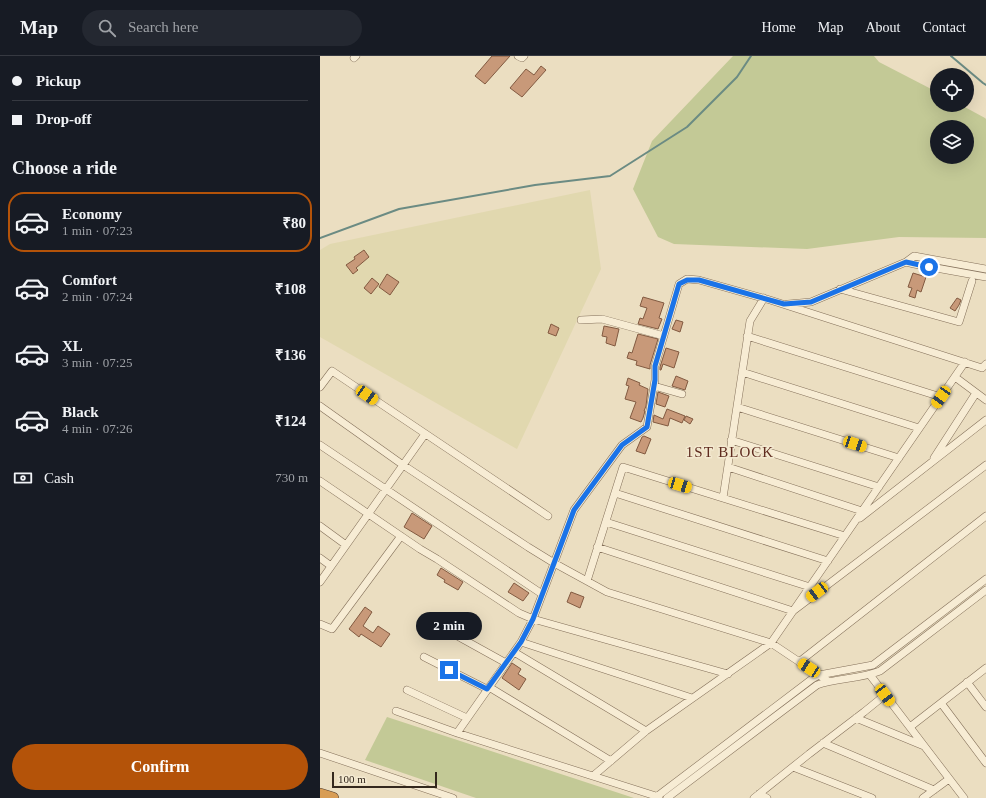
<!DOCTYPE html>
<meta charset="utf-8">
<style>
:root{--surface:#171b24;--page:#242831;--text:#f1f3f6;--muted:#9ea1a6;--line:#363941;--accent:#b45309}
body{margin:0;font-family:"Times New Roman",serif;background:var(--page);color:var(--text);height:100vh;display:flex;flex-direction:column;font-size:15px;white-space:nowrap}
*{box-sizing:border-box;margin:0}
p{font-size:13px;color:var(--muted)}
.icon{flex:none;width:22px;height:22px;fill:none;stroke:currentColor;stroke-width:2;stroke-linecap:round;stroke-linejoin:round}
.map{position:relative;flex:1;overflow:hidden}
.drawer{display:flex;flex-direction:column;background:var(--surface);width:320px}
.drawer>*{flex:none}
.top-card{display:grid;align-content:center;height:88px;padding:0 12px;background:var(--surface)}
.controls{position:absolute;left:610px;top:12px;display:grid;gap:8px}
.controls a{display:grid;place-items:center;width:44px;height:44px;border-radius:50%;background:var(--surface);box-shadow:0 4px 16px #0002;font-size:20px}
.scale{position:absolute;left:12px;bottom:10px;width:105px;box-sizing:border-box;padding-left:4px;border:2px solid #34281d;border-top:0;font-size:11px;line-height:14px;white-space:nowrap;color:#34281d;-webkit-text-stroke:3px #f3e9d0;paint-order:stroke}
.end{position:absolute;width:18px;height:18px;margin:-9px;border:5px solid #1a73e8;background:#fff;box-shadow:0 0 0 2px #fff}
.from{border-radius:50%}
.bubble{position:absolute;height:28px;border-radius:14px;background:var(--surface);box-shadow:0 4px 16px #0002;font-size:13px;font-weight:700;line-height:28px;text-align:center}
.car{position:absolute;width:12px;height:24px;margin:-12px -6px;border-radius:5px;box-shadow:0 0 3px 1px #0007;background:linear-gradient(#f5c518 24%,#345 0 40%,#f5c518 0 76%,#345 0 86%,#f5c518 0)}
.top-card b{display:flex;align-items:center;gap:14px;height:38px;font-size:15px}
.top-card b+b{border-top:1px solid var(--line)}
.top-card i{width:10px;height:10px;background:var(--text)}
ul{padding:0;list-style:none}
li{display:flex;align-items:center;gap:12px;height:60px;margin:0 8px 6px;padding:0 4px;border:2px solid transparent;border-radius:16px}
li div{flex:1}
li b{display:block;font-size:15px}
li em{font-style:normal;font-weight:700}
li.current{border-color:var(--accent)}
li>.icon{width:36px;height:36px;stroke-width:1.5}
h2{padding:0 12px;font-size:18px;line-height:48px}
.pay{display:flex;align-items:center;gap:10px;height:44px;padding:0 12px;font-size:15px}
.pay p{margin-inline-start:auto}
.button{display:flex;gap:8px;margin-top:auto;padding:8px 12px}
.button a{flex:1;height:46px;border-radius:24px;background:var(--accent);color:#fff;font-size:16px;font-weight:700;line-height:46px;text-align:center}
header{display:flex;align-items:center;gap:24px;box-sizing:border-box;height:56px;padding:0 20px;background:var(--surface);border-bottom:1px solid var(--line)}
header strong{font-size:19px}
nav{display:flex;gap:22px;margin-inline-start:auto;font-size:14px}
.search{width:280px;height:36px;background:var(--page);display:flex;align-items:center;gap:10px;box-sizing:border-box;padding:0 14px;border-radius:22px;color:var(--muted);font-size:15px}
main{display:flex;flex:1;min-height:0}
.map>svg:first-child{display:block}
.farmland{fill:#e1d8af}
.green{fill:#c3c996;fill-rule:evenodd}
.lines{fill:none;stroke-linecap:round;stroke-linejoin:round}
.stream{stroke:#6b8b83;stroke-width:2}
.building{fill:#c89979;stroke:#825a41}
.minor-casing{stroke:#84705a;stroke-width:8}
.highway-casing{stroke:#523e2e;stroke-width:12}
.minor{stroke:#f7ecd4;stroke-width:7}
.highway{stroke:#d89d55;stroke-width:11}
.route{stroke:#1a73e8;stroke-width:5}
.labels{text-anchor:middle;stroke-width:3;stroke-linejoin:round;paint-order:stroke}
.quarter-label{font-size:15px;letter-spacing:1px;fill:#5f2b1f;stroke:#f3e9d0}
</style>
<header>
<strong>Map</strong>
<div class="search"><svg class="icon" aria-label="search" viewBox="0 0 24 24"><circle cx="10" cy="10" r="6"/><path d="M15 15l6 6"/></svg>Search here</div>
<nav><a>Home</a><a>Map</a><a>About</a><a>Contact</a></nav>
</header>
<main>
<section class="drawer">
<div class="top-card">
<b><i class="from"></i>Pickup</b>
<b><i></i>Drop-off</b>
</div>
<h2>Choose a ride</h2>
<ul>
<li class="current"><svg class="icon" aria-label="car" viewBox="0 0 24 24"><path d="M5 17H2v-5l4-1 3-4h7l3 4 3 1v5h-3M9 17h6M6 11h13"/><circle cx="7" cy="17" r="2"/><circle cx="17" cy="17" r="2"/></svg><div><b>Economy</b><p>1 min · 07:23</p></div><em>₹80</em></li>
<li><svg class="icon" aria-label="car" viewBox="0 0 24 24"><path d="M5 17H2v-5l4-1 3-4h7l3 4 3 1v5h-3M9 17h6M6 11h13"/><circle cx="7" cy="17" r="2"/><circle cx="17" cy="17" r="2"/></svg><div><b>Comfort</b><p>2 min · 07:24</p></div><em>₹108</em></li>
<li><svg class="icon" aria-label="car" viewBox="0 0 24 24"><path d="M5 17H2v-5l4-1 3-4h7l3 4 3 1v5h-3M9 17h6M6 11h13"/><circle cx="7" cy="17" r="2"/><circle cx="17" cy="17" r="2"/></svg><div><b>XL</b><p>3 min · 07:25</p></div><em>₹136</em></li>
<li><svg class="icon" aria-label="car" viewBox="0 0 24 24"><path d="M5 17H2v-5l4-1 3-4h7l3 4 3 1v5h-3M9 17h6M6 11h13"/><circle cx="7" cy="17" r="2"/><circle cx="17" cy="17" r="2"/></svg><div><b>Black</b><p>4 min · 07:26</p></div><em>₹124</em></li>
</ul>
<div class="pay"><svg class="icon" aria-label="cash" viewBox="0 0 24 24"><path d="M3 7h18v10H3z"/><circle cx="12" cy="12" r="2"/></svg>Cash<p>730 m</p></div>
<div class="button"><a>Confirm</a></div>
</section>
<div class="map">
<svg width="666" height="742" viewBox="0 0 666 742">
<rect width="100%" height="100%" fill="#ebdec1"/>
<path class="farmland" d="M270 134 281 213 197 393 0 281V194L10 188Z"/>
<path class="green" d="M413 0H554L559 6 617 36V49H641L665 62 666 63V182L579 181 487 193 354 188 338 181 313 133 332 85ZM617 71H647V101H617Z
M67 661 314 742H156L45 704Z"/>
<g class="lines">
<path class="stream" d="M631 0 663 27 666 29
M0 182 79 153 215 129 290 120 367 71 417 21 431 0"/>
</g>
<path class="building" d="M172 0H190L165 28 155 20Z
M221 10 226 14 202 41 190 32 206 13 214 19Z
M44 194 49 201 36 212 38 214 33 218 26 209 35 203 34 201Z
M593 217 606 221 601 236 597 234 595 242 589 240 592 232 588 231Z
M67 218 79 226 70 239 59 231Z
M52 222 59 228 51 238 44 232Z
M323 241 344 247 339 262 342 263 338 273 318 268 320 262 323 263 327 252 320 250Z
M637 242 641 244 639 249 635 255 630 252Z
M356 264 363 266 360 276 352 273Z
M231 268 239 272 236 280 228 277Z
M284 270 299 273 295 290 286 287 287 281 282 280Z
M318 278 338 283 330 309V313L316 309 317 305 307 302 309 296 312 297Z
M346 292 359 296 354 312 343 308 341 314H340V311Z
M356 320 368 325 365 334 352 330Z
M308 322 320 327 319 329 328 333 326 350 324 355H325L323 362 321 366 310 362 316 346 305 343 309 330 306 329Z
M338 336 349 340 345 351 336 348Z
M347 353 365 360 362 367 350 362 348 370 333 366 334 359 343 363Z
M366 360 373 363 370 368 364 364Z
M324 380 331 383 325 398 316 395 322 381Z
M92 457 112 470 104 483 84 471Z
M121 512 143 526 138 534 124 526 125 524 117 519Z
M194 527 209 537 203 545 188 536Z
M251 536 264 541 260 552 247 546Z
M45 551 52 556 43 570 53 577 58 570 70 578 61 591 41 578 39 581 29 573Z
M192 607 201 613 198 618 206 623 199 634 182 622Z"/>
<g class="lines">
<g class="minor-casing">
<path id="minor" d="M198 0 202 2 204 0
M34 2 36 0
M586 206 594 208 666 221
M520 233 639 266 652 225
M468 248 491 246 586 206 594 200 666 213
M261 264 282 263 344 280
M427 280 621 341
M422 316 599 372
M635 321 666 344
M334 330 362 338
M0 331 12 315 228 460
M0 350 83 409 208 491 234 507 287 536 451 587 508 625
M417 351 579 402
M411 384 559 431
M0 389 222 538
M614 402 656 337
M408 411 542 455
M0 425 100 493 117 503 199 557 213 563 408 618
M295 437 508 505
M403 442 430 265 444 242
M540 462 666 364
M286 466 490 531
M0 470 26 489
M277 491 473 555 666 409
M0 502 11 510
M267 525 303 411 525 480
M0 526 105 378
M0 568 12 573 81 480
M121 571 186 607
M201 586 372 642
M194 596 326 675
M104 601 167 633
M479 606 666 460
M550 619 644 742
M647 626 666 651
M169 631 291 705
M87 634 147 662
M621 647 666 707
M76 655 137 677 339 741
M536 662 604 690
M590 671 666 612
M137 677 201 586 213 563 254 454 302 389 327 371 335 324V310L359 228 367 223 379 224 450 244 662 312 666 308
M503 687 614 734
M0 697 133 742
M473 711 552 742
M273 720 326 675 451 587 645 306
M439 738 447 742
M335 742 492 623 499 619 553 609 666 523
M347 742 497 629C517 622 540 623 560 615L666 534
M434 742 489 698 544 656 565 639
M603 742 629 723"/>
</g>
<g class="highway-casing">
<path id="highway" d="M0 738 13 742"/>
</g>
<use href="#minor" class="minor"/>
<use href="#highway" class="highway"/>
</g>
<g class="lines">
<path class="route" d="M129 614 167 633 201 586 213 563 254 454 302 389 327 371 335 324V310L359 228 367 224H379L464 248 491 246 586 206 609 211"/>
</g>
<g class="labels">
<g class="quarter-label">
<text x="410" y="401">1ST BLOCK</text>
</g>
</g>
</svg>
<div class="controls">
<a><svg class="icon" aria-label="locate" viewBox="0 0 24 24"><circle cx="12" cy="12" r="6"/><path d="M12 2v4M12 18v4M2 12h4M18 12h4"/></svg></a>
<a><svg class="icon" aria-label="layers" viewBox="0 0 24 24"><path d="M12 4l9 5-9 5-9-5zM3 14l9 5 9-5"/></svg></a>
</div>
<div class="scale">100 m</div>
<i class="end from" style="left:609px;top:211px"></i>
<i class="end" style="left:129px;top:614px"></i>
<div class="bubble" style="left:96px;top:556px;width:66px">2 min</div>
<i class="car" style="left:47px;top:339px;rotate:124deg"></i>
<i class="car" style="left:621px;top:341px;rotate:215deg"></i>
<i class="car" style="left:535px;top:388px;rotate:108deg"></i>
<i class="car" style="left:360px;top:429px;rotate:107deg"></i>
<i class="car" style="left:497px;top:536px;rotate:233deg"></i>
<i class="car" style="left:489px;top:612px;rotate:303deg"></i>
<i class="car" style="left:565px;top:639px;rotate:143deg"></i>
</div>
</main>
